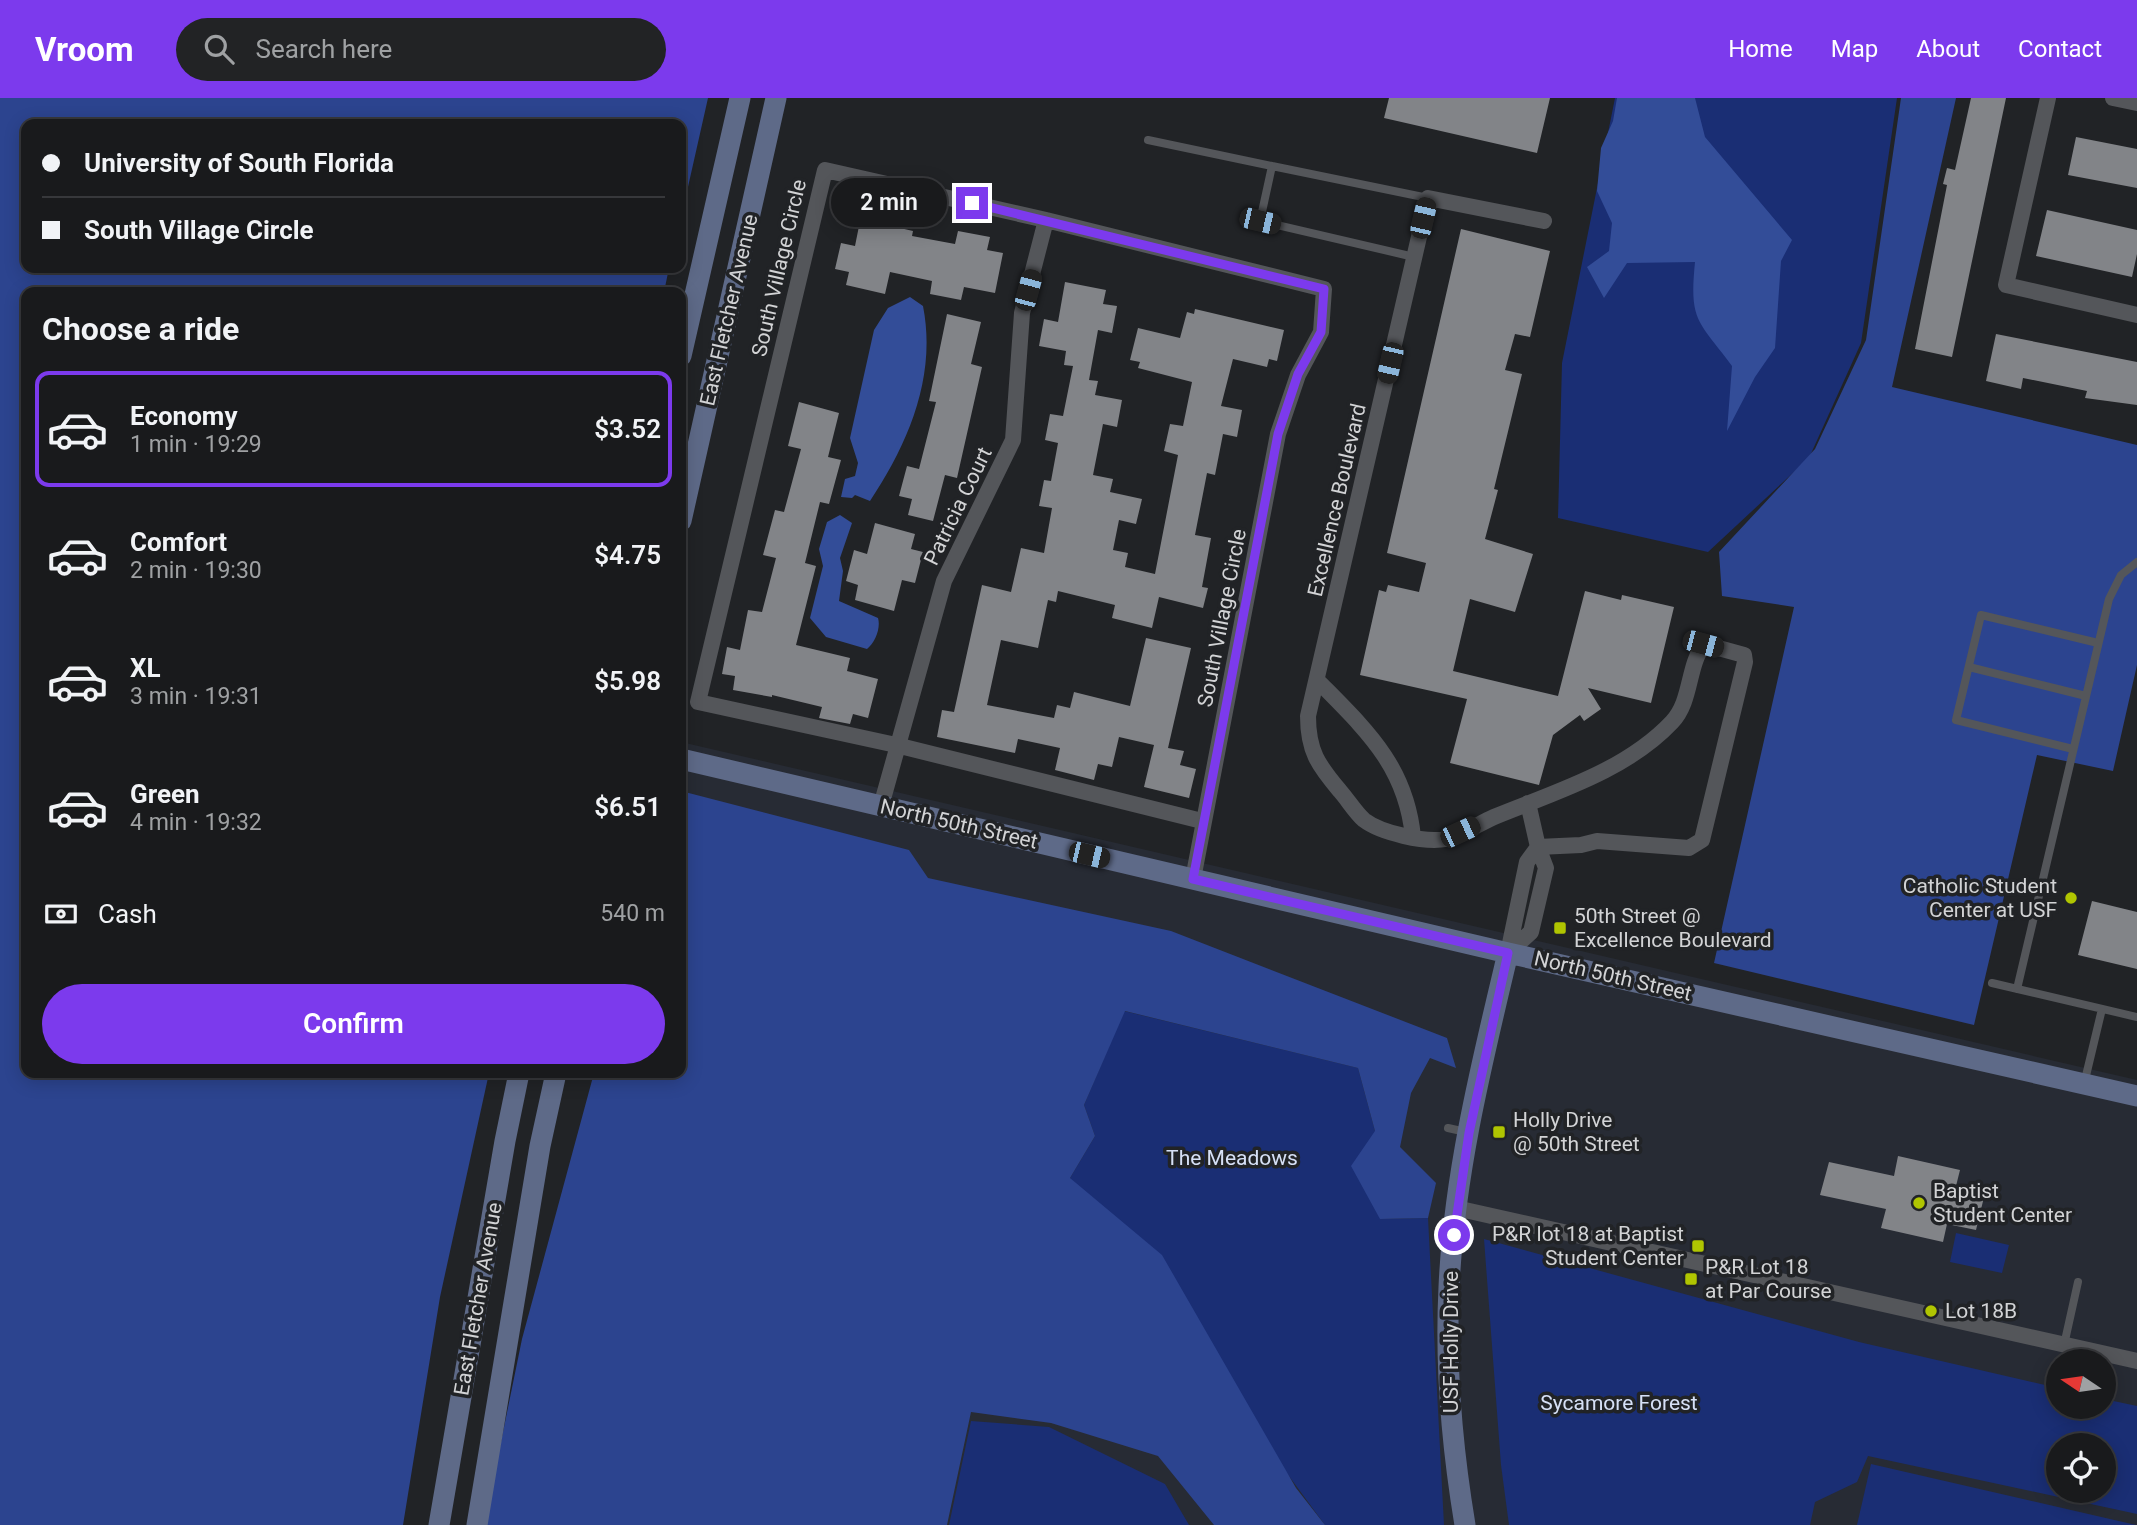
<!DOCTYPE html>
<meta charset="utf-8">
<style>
:root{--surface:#191a1c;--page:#222325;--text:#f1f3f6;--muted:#9fa1a3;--line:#37383b;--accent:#7c3aed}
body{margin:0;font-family:Roboto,sans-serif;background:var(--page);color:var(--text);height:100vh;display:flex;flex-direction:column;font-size:26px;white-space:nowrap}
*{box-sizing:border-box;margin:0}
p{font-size:23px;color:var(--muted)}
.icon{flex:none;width:38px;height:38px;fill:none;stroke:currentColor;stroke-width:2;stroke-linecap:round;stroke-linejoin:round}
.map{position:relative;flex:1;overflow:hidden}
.side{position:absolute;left:21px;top:189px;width:665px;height:791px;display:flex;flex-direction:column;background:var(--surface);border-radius:14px;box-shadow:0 4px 18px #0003,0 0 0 2px var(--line)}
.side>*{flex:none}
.guide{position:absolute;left:21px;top:21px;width:665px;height:154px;border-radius:14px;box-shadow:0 4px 18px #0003,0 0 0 2px var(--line);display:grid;align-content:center;height:154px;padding:0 21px;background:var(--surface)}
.needle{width:46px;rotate:283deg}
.tools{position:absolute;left:2046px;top:1251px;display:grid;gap:14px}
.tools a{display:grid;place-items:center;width:70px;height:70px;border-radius:50%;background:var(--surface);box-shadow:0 4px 18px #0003,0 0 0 2px var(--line);font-size:35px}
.end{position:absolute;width:32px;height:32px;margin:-16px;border:9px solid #7c3aed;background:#fff;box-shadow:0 0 0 4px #fff}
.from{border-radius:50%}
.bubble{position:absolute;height:49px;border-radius:24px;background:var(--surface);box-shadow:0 4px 18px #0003,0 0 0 2px var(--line);font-size:23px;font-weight:600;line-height:49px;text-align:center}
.car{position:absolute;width:21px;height:42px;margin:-21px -10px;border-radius:9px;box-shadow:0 0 5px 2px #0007;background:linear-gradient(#222 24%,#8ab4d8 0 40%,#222 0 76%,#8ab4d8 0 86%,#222 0)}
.guide b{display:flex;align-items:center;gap:24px;height:66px;font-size:26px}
.guide b+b{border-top:2px solid var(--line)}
.guide i{width:18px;height:18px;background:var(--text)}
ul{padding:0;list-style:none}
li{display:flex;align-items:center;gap:21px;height:116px;margin:0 14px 10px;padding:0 7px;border:4px solid transparent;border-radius:14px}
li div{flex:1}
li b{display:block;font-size:26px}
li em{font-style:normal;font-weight:600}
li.selected{border-color:var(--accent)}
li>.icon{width:63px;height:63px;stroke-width:1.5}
h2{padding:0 21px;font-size:32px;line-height:84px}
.pay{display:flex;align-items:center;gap:18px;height:77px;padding:0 21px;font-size:26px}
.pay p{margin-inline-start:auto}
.cta{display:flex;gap:14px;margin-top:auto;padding:14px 21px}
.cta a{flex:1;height:80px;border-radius:42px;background:var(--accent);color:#fff;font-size:28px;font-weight:600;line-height:80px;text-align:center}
header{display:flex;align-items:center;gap:42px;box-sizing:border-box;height:98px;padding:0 35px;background:var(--accent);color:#fff}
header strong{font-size:33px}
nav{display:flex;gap:38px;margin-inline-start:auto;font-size:24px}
.search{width:490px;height:63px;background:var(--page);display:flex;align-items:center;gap:18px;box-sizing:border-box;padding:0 24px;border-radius:38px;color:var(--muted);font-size:26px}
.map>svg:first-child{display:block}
.built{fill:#272b34;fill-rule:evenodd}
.green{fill:#1a2e74;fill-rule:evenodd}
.forest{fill:#2c448f}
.water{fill:#334d98}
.building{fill:#828488}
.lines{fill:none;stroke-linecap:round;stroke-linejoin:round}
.lane{stroke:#54565a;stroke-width:8}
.street{stroke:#54565a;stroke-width:16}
.secondary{stroke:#5e6a88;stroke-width:21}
.route{stroke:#7c3aed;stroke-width:9}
.poi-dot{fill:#b0c501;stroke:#212326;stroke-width:2.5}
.labels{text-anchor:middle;stroke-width:7;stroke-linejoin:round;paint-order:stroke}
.street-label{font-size:21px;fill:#d2d3d5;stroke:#212326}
.poi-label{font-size:21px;fill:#d2d3d5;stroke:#212326;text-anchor:start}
.park-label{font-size:21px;fill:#d6e0f6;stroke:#212326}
</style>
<header>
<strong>Vroom</strong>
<div class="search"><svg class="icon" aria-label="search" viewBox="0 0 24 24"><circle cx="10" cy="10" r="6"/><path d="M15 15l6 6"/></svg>Search here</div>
<nav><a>Home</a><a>Map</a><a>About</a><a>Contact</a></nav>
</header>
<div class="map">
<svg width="2137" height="1427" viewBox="0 0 2137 1427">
<rect width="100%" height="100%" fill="#212326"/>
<path class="built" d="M681 644 2137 982V1427H496L681 975ZM2058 1264H2104V1309H2058ZM2058 1348H2104V1393H2058Z"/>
<path class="green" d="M1615 0H1897L1861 245 1809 360 1708 454 1558 420 1562 265Z
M1124 913 1358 970 1375 1033 1380 1121 1428 1120 1444 1427H1325L1070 1080 1095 1038 1084 1007Z
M1956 1135 2009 1147 2002 1175 1950 1164Z
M1484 1141 1859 1244 2058 1290V1309H2104V1301L2137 1308V1416L1868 1358 1857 1384 1815 1404 1810 1427H1509L1501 1367ZM2058 1348H2104V1393H2058Z
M971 1323 1049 1329 1165 1386 1189 1427H949Z
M1871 1366 2136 1427H1857Z"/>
<path class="forest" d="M0 0H708L681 120V26H26V170H669L664 194H26V975H489L440 1199 403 1427H0Z
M1901 0H1956L1892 289 2137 347V567L2113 673 2037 657 1974 927 1714 865 1794 509 1722 498 1719 454 1815 351 1866 242Z
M681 693 909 752 928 780 1171 833 1447 940 1456 970 1430 960 1411 995 1400 1049 1436 1085 1428 1120 1380 1121 1351 1068 1375 1033 1358 970 1125 913 1084 1007 1095 1038 1070 1080 1162 1157 1296 1390 1325 1427H1214L1158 1358 1051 1325 971 1314 947 1427H484L522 1241 594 975H681Z"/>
<path class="water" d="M1617 0H1695L1705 39 1792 142 1781 163 1775 250 1755 279 1727 333 1732 268C1698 222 1689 224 1695 164L1627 165 1604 200 1587 169 1609 153 1612 125 1597 93 1601 50 1613 23Z
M910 199 923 208C937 279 908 346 870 403L855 397 852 400 841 399 845 381 855 378 858 365 850 340 874 232 888 210Z
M840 417 852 425 840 460 843 473 839 503 878 520C881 530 875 545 867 551L826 539 810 520 823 468 819 451 827 424Z"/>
<path class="building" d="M1389 0H1550L1537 55 1384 20Z
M1971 0H2006L1952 259 1915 251 1947 87 1943 86 1947 70 1955 72Z
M2076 39 2137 51V90L2068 77Z
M863 108 902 117 900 130 913 133 912 138 955 146 958 133 990 139 987 152 1003 155 995 195 964 189 961 202 930 196 932 183 890 174 885 196 846 187 849 174 835 171 841 145 855 148Z
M2047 112 2137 132V156L2132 179 2036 158Z
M1461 131 1550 153 1530 239 1515 236 1505 272 1522 276 1494 391 1498 392 1485 441 1533 456 1515 514 1470 501 1453 573 1558 598 1585 493 1621 502 1622 497 1674 509 1651 605 1588 590 1601 611 1584 623 1580 617 1553 637 1539 687 1450 665 1467 601 1360 577 1379 492 1386 494 1388 487 1419 494 1426 465 1387 455Z
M1065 184 1106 192 1103 206 1117 208 1112 235 1098 232 1089 282 1098 283 1095 297 1122 302 1117 329 1103 326 1093 377 1113 381 1110 394 1142 401 1136 426 1119 422 1113 452 1128 455 1125 469 1155 476 1178 357 1164 353 1170 326 1183 328 1192 284 1138 270 1140 264 1130 262 1138 230 1180 240 1187 214 1194 216 1195 211 1284 232 1277 263 1269 261 1267 269 1233 261 1221 308 1242 312 1237 339 1223 336 1215 377 1207 375 1195 437 1211 440 1202 489 1208 490 1203 510 1159 499 1152 530 1112 520 1115 507 1058 493 1056 504 1048 502 1038 550 1001 542 987 607 1054 620 1057 607 1070 610 1074 594 1130 608 1146 540 1191 550 1168 650 1184 653 1180 667 1196 671 1189 700 1144 689 1154 647 1119 639 1112 669 1098 666 1094 682 1055 672 1060 650 1018 641 1015 655 937 639 942 612 954 614 982 487 1011 494 1021 450 1044 455 1052 410 1039 408 1044 382 1051 383 1058 345 1045 342 1050 316 1063 318 1073 268 1064 267 1066 253 1039 248 1044 221 1058 224Z
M947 216 981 224 971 266 982 269 957 380 945 377 933 423 908 417 912 401 899 398 907 368 919 371 936 304 929 303Z
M1996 236 2137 264V307L2085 300 2087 293 2023 280 2021 291 1986 283Z
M799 304 839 315 828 359 841 362 829 406 820 404 805 465 816 468 796 547 850 560 847 573 878 581 868 620 853 616 850 626 819 620 822 609 772 597V599L733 592 735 578 722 576 727 549 740 552 748 512 762 514 776 460 763 457 775 412 784 414 801 351 788 348Z
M875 425 915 436 911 451 923 454 915 485 902 482 894 513 855 502 858 487 846 483 854 452 867 456Z
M2092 803 2137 814V871L2078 857Z
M1898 1058 1960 1072 1955 1092 1984 1099 1976 1132 1947 1126 1943 1144 1881 1130 1886 1111 1820 1097 1829 1064 1894 1078Z"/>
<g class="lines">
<path class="lane" d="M1148 42 1272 68 1260 123 1414 159
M1272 68 1428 100
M1969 569 2086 598
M2073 651 1956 622 1981 517 2098 545
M1992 885 2137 919
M2017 891 2109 501 2121 477 2137 464
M2084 986 2102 911
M1448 1030 1466 1034
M2064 1247 2078 1184"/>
<path class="street" d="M2048 0 2006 187 2137 217
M2113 0 2137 5
M1317 582C1365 631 1406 667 1413 739
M1528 705 1538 749 1581 747 1597 743 1689 750 1702 742 1745 564 1744 557 1704 546C1687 569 1692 603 1672 624 1626 673 1555 694 1494 719 1480 725 1461 738 1446 741 1425 745 1381 735 1364 722 1355 714 1348 702 1340 693 1318 667 1308 653 1308 618L1428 100 1544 123
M881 708 944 483 1013 342 1022 215 1046 122
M1538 749 1546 770 1531 834 1508 855 1527 764Z
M1193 781 1278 336 1298 277 1321 234 1324 191 1046 122 825 72 698 604 896 647 1202 723
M1456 1110 2137 1263"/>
<path class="secondary" d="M681 258 740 0
M681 423 776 0
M681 661 1508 855 2137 998
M439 1427 505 1043 519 975
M477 1427 540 1048 556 975
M1465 1427C1452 1349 1445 1269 1449 1189 1454 1076 1482 964 1508 855"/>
</g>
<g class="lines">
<path class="route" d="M972 105 1324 191 1321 234 1298 276 1278 336 1193 781 1508 855 1469 1035 1454 1137"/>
</g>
<g class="poi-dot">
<circle cx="2071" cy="800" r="7"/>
<rect x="1553" y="823" width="14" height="14" rx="3.5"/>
<rect x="1492" y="1027" width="14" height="14" rx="3.5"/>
<circle cx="1919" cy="1105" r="7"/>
<rect x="1691" y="1141" width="14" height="14" rx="3.5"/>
<rect x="1684" y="1174" width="14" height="14" rx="3.5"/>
<circle cx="1931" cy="1213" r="7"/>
</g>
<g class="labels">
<g class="street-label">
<text transform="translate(779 170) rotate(-77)" y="7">South Village Circle</text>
<text transform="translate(729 212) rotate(-77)" y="7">East Fletcher Avenue</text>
<text transform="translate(1337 402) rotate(-77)" y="7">Excellence Boulevard</text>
<text transform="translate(958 408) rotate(-64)" y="7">Patricia Court</text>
<text transform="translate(1222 520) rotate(-79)" y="7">South Village Circle</text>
<text transform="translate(959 726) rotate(13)" y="7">North 50th Street</text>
<text transform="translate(1613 878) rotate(13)" y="7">North 50th Street</text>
<text transform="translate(478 1201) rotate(-80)" y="7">East Fletcher Avenue</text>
<text transform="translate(1451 1244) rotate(-90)" y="7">USF Holly Drive</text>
</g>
<g class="poi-label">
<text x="2057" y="795" text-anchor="end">Catholic Student<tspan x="2057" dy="24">Center at USF</tspan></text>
<text x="1574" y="825">50th Street @<tspan x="1574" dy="24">Excellence Boulevard</tspan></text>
<text x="1513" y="1029">Holly Drive<tspan x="1513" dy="24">@ 50th Street</tspan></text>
<text x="1933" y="1100">Baptist<tspan x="1933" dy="24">Student Center</tspan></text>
<text x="1684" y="1143" text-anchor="end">P&amp;R lot 18 at Baptist<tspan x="1684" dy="24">Student Center</tspan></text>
<text x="1705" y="1176">P&amp;R Lot 18<tspan x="1705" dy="24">at Par Course</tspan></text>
<text x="1945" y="1220">Lot 18B</text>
</g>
<g class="park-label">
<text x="1232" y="1067">The Meadows</text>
<text x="1619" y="1312">Sycamore Forest</text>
</g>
</g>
</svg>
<div class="tools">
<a><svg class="needle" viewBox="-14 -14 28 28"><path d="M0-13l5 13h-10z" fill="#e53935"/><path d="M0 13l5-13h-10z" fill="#9fa1a3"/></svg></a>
<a><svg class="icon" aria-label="locate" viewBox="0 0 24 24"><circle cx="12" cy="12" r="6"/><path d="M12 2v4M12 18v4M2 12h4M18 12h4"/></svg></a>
</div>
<i class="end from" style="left:1454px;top:1137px"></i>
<i class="end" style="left:972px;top:105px"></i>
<div class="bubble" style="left:831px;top:80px;width:116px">2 min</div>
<i class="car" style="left:1423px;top:120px;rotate:13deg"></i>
<i class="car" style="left:1260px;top:123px;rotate:103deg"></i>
<i class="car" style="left:1028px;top:192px;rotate:15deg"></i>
<i class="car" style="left:1390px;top:265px;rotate:193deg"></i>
<i class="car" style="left:1703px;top:546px;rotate:105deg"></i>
<i class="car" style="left:1460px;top:734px;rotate:65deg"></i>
<i class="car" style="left:1089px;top:757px;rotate:103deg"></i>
<div class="guide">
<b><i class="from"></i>University of South Florida</b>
<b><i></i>South Village Circle</b>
</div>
<section class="side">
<h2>Choose a ride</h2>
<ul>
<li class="selected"><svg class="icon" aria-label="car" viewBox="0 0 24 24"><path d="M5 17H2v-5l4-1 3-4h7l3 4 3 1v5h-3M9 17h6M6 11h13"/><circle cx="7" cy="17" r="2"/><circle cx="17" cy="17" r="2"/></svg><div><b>Economy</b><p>1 min · 19:29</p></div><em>$3.52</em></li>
<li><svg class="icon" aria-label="car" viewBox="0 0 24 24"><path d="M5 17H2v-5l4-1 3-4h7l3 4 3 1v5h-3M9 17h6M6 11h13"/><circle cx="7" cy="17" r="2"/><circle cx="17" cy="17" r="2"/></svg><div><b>Comfort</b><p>2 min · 19:30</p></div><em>$4.75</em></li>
<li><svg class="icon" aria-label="car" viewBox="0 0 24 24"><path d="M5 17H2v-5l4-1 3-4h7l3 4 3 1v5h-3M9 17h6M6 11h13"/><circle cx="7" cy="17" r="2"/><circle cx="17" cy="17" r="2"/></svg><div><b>XL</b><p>3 min · 19:31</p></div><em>$5.98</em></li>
<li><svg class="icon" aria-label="car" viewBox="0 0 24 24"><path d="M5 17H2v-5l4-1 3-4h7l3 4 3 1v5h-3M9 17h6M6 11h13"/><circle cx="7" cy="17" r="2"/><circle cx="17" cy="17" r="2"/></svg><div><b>Green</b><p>4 min · 19:32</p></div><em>$6.51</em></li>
</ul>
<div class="pay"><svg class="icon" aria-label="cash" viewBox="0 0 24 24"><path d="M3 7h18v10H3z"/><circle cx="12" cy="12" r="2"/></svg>Cash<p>540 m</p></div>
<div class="cta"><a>Confirm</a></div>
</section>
</div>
